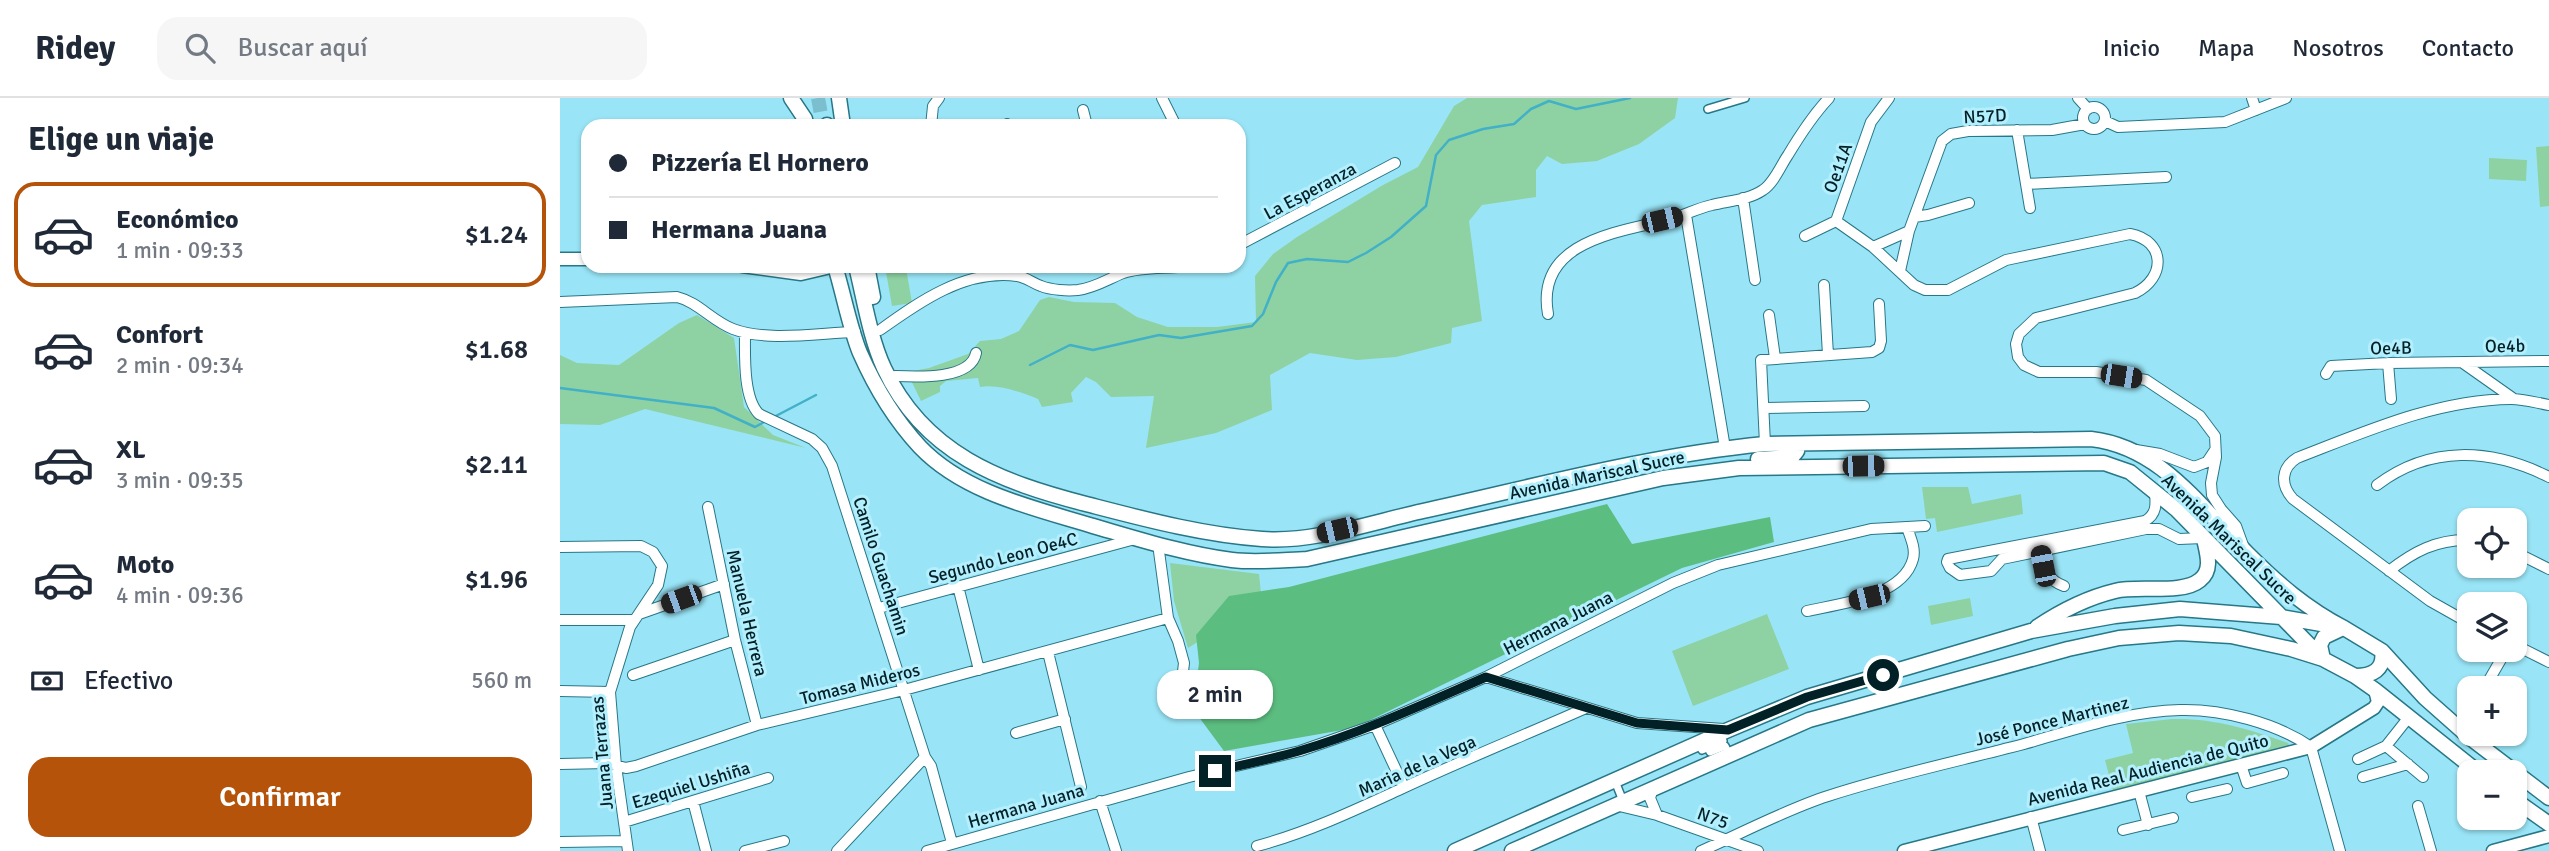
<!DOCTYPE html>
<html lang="es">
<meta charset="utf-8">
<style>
:root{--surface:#fff;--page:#f6f6f7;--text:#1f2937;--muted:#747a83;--line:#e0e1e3;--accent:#b45309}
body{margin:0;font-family:Signika,sans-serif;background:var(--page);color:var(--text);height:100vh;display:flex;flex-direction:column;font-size:26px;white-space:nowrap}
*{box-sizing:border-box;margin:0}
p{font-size:23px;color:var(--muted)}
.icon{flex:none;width:38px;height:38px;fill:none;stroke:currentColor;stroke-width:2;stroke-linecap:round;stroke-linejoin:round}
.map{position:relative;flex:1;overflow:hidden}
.panel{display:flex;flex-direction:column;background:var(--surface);width:560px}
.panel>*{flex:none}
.guide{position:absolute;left:21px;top:21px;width:665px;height:154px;border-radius:21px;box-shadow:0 2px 5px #0004;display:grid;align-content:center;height:154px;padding:0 28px;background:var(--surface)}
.fabs{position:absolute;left:1897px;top:410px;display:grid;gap:14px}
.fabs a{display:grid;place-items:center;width:70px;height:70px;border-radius:14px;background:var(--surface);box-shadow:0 2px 5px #0004;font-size:35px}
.end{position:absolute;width:32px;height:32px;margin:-16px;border:9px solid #012127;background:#fff;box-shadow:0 0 0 4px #fff}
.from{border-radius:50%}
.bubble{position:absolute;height:49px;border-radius:21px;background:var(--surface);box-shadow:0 2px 5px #0004;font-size:23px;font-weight:600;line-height:49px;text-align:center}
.car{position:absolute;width:21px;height:42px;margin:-21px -10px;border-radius:9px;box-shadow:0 0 5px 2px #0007;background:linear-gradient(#222 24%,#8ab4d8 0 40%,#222 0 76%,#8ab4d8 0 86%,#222 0)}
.guide b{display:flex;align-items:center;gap:24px;height:66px;font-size:26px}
.guide b+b{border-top:2px solid var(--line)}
.guide i{width:18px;height:18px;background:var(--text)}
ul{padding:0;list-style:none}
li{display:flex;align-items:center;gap:21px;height:105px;margin:0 14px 10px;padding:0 14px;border:4px solid transparent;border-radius:21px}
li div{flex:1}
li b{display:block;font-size:26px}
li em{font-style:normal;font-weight:600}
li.current{border-color:var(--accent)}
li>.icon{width:63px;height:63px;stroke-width:1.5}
h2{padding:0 28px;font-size:32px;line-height:84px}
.pay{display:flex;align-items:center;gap:18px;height:77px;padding:0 28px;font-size:26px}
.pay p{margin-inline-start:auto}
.primary-button{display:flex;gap:14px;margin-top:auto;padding:14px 28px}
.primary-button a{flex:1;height:80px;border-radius:21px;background:var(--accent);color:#fff;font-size:28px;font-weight:600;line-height:80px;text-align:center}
header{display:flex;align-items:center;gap:42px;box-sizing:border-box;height:98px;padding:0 35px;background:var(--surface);border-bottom:2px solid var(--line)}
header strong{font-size:33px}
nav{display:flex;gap:38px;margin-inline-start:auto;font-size:24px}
.search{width:490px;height:63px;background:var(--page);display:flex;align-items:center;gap:18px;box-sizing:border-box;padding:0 24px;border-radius:21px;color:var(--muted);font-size:26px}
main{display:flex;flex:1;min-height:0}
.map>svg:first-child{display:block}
.green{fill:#8ed2a3}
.forest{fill:#5cbd80}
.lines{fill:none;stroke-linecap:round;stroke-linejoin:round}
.stream{stroke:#42b0c7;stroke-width:2.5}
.primary-tunnel{stroke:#7bbecd;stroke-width:14;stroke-dasharray:14 7;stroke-linecap:butt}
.pedestrian-casing{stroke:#277787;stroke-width:10}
.minor-casing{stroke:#277787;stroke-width:12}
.secondary-casing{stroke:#277787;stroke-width:15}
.primary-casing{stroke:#277787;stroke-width:17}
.pedestrian{stroke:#fff;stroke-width:7}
.minor{stroke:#fff;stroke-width:10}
.secondary{stroke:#fff;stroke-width:12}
.primary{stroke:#fff;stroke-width:14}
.route{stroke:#012127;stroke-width:9}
.labels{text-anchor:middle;stroke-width:6;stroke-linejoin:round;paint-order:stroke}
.street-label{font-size:18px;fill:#012127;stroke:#b4effe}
</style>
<header>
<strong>Ridey</strong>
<div class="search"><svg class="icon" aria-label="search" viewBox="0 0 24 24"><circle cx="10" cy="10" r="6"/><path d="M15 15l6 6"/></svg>Buscar aquí</div>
<nav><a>Inicio</a><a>Mapa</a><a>Nosotros</a><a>Contacto</a></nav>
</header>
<main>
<section class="panel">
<h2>Elige un viaje</h2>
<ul>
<li class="current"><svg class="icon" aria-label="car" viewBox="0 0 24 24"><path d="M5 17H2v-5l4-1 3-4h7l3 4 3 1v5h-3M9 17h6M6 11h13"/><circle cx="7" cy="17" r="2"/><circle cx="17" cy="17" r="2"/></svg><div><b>Económico</b><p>1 min · 09:33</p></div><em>$1.24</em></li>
<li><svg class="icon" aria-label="car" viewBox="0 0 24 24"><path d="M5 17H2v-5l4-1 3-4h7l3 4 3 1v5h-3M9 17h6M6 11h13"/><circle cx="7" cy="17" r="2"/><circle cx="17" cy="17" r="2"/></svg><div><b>Confort</b><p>2 min · 09:34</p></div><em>$1.68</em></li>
<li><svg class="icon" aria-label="car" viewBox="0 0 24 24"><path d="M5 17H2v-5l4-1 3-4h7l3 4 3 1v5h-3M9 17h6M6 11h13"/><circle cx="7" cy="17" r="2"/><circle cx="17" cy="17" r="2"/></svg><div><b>XL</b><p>3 min · 09:35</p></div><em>$2.11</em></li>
<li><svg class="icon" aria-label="car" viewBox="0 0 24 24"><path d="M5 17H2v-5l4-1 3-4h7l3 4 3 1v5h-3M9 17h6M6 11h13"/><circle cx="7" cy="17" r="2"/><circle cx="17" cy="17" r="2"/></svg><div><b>Moto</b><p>4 min · 09:36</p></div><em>$1.96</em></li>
</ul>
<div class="pay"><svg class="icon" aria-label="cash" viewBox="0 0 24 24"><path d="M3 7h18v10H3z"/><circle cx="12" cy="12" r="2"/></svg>Efectivo<p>560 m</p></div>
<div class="primary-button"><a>Confirmar</a></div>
</section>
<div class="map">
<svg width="1989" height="753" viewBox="0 0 1989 753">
<rect width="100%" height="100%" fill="#99e5f7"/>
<path class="green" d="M907 0H1118L1115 20 1079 46 1037 63 1002 66 987 58 976 72V99L922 107 909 123 922 223 892 230 891 245 836 259 797 262 750 255 710 277 712 312 656 335 586 350 594 298 551 299 536 284 526 279 511 295 513 304 482 309 478 301C460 294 439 286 420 289L418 280 386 283 380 288V294L361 303 347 274 369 270 408 256 420 243 441 241 459 233 480 202 489 199 514 204 555 205 577 219 608 229H657L696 224 695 178 713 156 737 139 823 87 858 69 894 8Z
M1989 48V108L1980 109 1976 49Z
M1929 60 1967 62 1966 83 1929 81Z
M346 170 352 205 332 208 326 174Z
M137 217 174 240 184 309 213 337 246 350 85 311 40 327 0 326V257L17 265 59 267 119 225Z
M1362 389H1408L1412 406 1461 396 1463 416 1377 434 1375 420 1366 421Z
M610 465 699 476 703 515 660 530 628 550 614 503Z
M1410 500 1413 518 1371 527 1368 508Z
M1207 516 1229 571 1133 608 1112 553Z
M1612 621C1654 620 1689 631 1728 645L1730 648 1553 692 1545 662 1573 655 1566 626Z"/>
<path class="forest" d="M1047 406 1072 446 1210 419 1214 444 1122 470 794 630 664 653 633 611 639 565 636 537 669 498 729 489Z"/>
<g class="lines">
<path class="stream" d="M470 267 510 247 533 252 599 237 621 240 692 228 703 216 716 184 728 165 747 161 788 164 806 155 831 139 866 108 876 57 889 42 923 31 954 26 971 11 989 3 1016 11 1070 0
M0 290 154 310 195 329 206 323
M212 320 256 297"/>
<path class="primary-tunnel" d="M258 0 263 27"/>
<g class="pedestrian-casing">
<path id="pedestrian" d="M1148 11 1185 0
M1323 577 1329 600
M1138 645 1142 652 1163 643 1149 652 1150 654 1165 648 1169 656
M1055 683 1063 703"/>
</g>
<g class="minor-casing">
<path id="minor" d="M602 0 616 28
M1518 0 1528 11
M1692 0 1696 12
M1523 20a11 11 0 1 1 22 0a11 11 0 1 1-22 0Z
M523 12 527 28
M1545 23 1558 29 1665 24 1726 0
M447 26 448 28
M371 28 373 8 379 0
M1457 32 1470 110
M1466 86 1606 79
M1183 100 1195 182
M1126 117 1165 350
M1354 119 1368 117 1409 105
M1276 123 1313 149 1354 187 1365 192H1388L1446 162 1570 136C1606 143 1606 180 1575 195L1476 220 1459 236 1456 246 1458 259 1464 267 1479 274H1536L1586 282 1640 318 1655 338 1656 359 1651 385 1652 397 1661 411 1676 428 1684 450
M1245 138 1276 123 1311 24 1329 0
M679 147 835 65
M1313 149 1349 133
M1340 173 1349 133 1382 43 1391 36 1408 33 1492 32 1525 26
M1264 187 1268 257
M0 204 117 199C138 204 152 223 173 231 207 244 259 235 295 234
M988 216C975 143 1058 134 1111 121 1125 117 1138 110 1152 107 1167 103 1189 102 1203 92 1214 85 1221 67 1228 57 1240 37 1253 17 1269 0
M1209 217 1215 260
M320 232C359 204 405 171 457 178 466 179 472 185 481 188 491 192 507 193 518 192 535 190 548 181 563 175 583 168 607 171 628 168
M185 235C185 257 183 300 199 316L252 341 262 350 272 368 365 659 371 668 392 745
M1828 265 1831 301
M1903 265 1954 301
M1766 276 1771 268 1828 265 1989 263
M335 278C357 279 411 282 416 255
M1204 310 1304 308
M1205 346 1201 262 1312 254 1319 250 1321 243 1319 206
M1576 352 1600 356 1634 369 1647 364 1655 352
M1817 387C1870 347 1931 350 1989 379
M1595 394C1596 406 1597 416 1585 423L1388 461 1387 464 1390 470 1400 477 1431 473 1442 461 1586 431H1599L1619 441 1643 440
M148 409 175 542 197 627
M598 446 608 520 618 543 624 565 620 599
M1479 448C1484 466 1484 481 1504 488
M0 449 81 448 93 454 102 468 98 487 70 529 50 594 56 668 68 753
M1955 454 1989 471
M1829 473C1853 454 1877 441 1909 442
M398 488 419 572
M319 510 575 441
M1247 513C1278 506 1343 499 1353 461 1356 450 1350 439 1347 429
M79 516 164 486
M0 522H74
M1909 525 1870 503 1733 401C1720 387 1721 370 1737 360 1807 333 1876 302 1951 301 1964 301 1977 305 1989 307
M1955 547 1989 564
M488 554 521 689
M73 577 175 542
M926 579 1077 625 1164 631
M1925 589 1947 551
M0 593 50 594
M815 627 844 689
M456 635 505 621
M1826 648 1863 679
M1798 661 1826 648 1849 619
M0 666 47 665 66 670 76 668 197 627 344 592 608 520
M1681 667 1687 685 1723 675
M1803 679 1848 666
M1093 690 1090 700 1097 717
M1579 693 1588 727
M1632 699 1667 691
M133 703 146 753
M540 703 556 753
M1055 707 1097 717 1198 753
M1858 708 1871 753
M1471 719 1480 753
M64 724 208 680
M1563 732 1613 720
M0 744 66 743
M697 748C749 734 795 712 843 690 903 662 965 637 1026 610
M185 753 224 743
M277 753 365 659
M367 753 629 679 740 653 815 627 926 579 1113 485 1158 467 1311 431 1365 428
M1141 753C1182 735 1227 711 1268 698 1332 677 1399 663 1464 646 1514 632 1567 613 1620 612 1663 611 1716 625 1751 649L1780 753"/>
</g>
<g class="secondary-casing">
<path id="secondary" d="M0 161H28
M182 168 241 176 275 168
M1344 753 1751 649 1814 610 1818 604 1815 592
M1933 753 1989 738"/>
</g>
<g class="primary-casing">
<path id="primary" d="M231 0 245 21 246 28
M279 0 283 28
M267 27V28
M275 168C283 194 290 231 300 255 315 289 335 322 360 349 404 395 474 410 533 428 578 441 625 456 672 462 697 465 722 462 747 461L1103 380 1179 370 1544 365 1570 374 1617 412 1763 561
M296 168C304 200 310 240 324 270 364 356 441 384 526 406 584 421 643 437 702 441 753 445 813 424 863 413 976 388 1090 357 1205 346L1531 341C1601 349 1640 409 1687 455 1718 486 1746 510 1784 530
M307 168 313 199
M1198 361 1232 359 1237 353 1233 346
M1477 529C1501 513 1526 500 1555 493 1578 487 1622 497 1640 482 1653 472 1647 455 1644 441
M1763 561 1760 547 1764 539 1783 530
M1795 578C1812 578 1825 572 1822 553
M1955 702 1989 726
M895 753 1168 632 1247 599 1471 533 1555 518 1620 511 1721 519 1784 530 1822 553 1865 600 1909 639 1989 700
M952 753 1249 622 1508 551 1559 540 1619 535 1671 538 1731 551 1763 561 1795 578 1815 592 1918 674"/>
</g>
<use href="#pedestrian" class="pedestrian"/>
<use href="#minor" class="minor"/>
<use href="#secondary" class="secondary"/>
<use href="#primary" class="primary"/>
</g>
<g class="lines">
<path class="route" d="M655 673C683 667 712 661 739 653 804 634 864 606 926 579L1077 625 1168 632 1247 599 1323 577"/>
</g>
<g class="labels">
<g class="street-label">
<text transform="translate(1425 18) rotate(-3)" y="6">N57D</text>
<text transform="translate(1278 70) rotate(-70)" y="6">Oe11A</text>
<text transform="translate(750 93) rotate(-28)" y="6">La Esperanza</text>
<text transform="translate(1945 248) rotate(-1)" y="6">Oe4b</text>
<text transform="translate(1831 250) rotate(-1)" y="6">Oe4B</text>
<text transform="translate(1037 377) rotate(-12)" y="6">Avenida Mariscal Sucre</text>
<text transform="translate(1669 441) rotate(44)" y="6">Avenida Mariscal Sucre</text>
<text transform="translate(443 460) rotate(-15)" y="6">Segundo Leon Oe4C</text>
<text transform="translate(321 468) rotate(72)" y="6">Camilo Guachamin</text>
<text transform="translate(187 515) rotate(77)" y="6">Manuela Herrera</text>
<text transform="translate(998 525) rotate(-27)" y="6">Hermana Juana</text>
<text transform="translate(300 586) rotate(-14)" y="6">Tomasa Mideros</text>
<text transform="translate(1492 623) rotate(-14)" y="6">José Ponce Martinez</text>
<text transform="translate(42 655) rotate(-95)" y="6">Juana Terrazas</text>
<text transform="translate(857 668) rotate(-24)" y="6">Maria de la Vega</text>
<text transform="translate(1588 672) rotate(-14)" y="6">Avenida Real Audiencia de Quito</text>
<text transform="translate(131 687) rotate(-17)" y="6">Ezequiel Ushiña</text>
<text transform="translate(466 708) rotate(-16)" y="6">Hermana Juana</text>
<text transform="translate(1153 720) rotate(20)" y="6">N75</text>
</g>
</g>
</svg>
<div class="fabs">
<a><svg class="icon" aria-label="locate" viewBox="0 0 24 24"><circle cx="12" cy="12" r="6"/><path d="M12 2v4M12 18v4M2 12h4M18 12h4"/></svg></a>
<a><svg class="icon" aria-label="layers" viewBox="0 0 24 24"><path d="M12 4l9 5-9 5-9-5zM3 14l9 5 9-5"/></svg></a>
<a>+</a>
<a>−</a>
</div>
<i class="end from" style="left:1323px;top:577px"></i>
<i class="end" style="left:655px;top:673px"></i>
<div class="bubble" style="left:597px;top:572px;width:116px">2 min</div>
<i class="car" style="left:1102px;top:122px;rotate:77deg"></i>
<i class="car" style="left:1561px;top:278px;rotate:99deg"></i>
<i class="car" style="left:1303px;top:368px;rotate:89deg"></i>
<i class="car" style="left:777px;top:432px;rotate:257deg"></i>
<i class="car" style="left:1483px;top:468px;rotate:349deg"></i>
<i class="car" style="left:1309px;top:499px;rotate:257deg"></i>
<i class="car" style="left:121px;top:501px;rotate:250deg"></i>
<div class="guide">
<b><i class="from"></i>Pizzería El Hornero</b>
<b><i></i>Hermana Juana</b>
</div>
</div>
</main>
